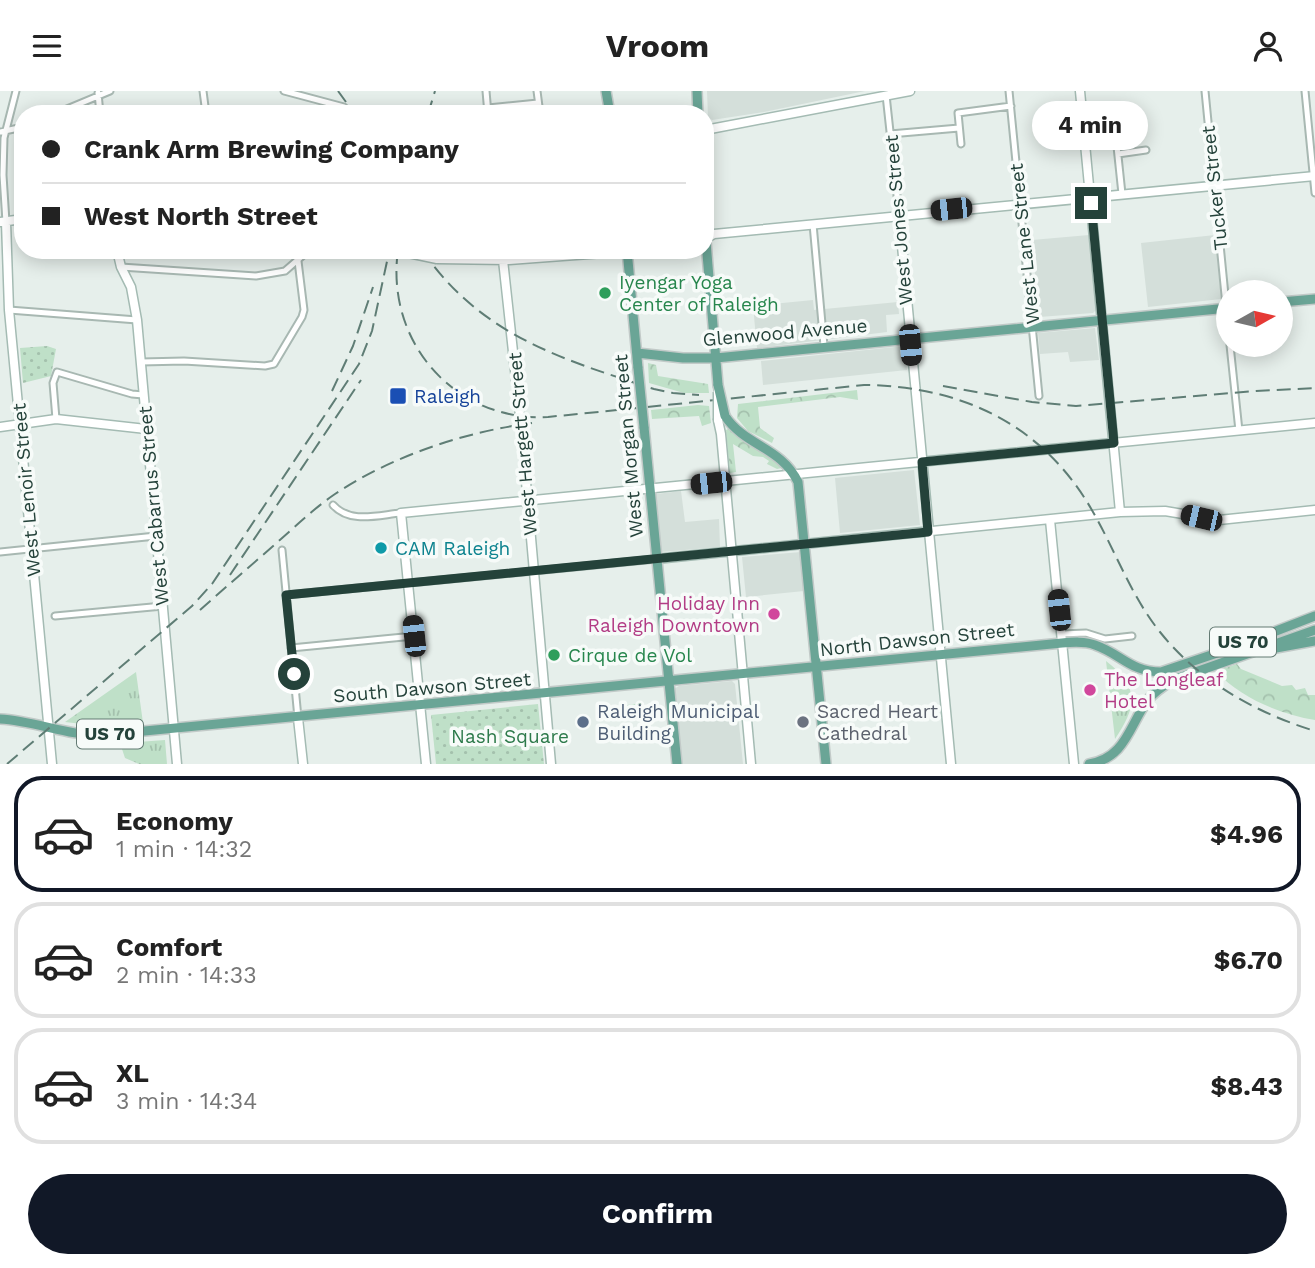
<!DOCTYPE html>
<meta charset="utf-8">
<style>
:root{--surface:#fff;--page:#f6f6f6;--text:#222;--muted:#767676;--line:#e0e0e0;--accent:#111827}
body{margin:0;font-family:"Work Sans",sans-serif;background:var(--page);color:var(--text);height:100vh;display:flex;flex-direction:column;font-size:26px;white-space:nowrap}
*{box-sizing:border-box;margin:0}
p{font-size:23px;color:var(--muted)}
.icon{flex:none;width:38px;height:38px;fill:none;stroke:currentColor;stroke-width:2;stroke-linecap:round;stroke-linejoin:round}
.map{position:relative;height:673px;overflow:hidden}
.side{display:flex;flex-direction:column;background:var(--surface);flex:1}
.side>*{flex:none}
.banner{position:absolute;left:14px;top:14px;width:700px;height:154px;border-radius:28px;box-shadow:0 4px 18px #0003;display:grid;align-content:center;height:154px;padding:0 28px;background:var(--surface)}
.needle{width:46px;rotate:82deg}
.tools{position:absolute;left:1216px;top:189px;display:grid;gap:14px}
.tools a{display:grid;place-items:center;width:77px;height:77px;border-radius:50%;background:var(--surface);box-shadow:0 4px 18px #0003;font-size:35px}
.end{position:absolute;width:32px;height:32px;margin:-16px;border:9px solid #24423a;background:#fff;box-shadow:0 0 0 4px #fff}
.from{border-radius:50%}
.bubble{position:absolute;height:49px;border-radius:24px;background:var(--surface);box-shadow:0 4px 18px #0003;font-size:23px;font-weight:700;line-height:49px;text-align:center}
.car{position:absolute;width:21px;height:42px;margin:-21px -10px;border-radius:9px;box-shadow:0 0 5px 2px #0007;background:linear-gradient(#222 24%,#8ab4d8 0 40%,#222 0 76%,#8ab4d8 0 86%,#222 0)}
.banner b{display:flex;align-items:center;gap:24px;height:66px;font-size:26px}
.banner b+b{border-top:2px solid var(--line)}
.banner i{width:18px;height:18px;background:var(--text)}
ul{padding:12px 0 0;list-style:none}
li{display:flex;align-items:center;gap:21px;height:116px;margin:0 14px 10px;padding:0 14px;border:4px solid var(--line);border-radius:28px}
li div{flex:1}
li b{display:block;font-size:26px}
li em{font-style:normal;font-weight:700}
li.on{border-color:var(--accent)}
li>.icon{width:63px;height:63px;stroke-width:1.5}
.cta{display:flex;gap:14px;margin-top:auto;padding:14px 28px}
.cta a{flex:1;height:80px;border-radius:42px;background:var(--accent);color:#fff;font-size:28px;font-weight:700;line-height:80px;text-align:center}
header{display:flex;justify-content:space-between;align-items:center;height:91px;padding:0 28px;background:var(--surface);font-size:32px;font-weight:700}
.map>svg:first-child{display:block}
.built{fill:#d4dfda}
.grass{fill:url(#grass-tufts)}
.forest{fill:url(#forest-crowns)}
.park{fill:url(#park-dots)}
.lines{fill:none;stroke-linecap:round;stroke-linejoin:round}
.street-casing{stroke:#a8b8b2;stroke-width:9}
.secondary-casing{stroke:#a4bbb3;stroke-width:11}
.primary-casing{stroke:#c2cac8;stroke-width:12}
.street{stroke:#fff;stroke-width:5}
.secondary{stroke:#fff;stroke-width:8}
.primary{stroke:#6aa596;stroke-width:9}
.rail{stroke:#5f7d75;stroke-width:2;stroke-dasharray:14 7;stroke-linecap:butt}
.secondary-bridge-casing{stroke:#a4bbb3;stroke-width:11;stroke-linecap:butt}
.primary-bridge-casing{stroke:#c2cac8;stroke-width:12;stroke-linecap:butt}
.secondary-bridge{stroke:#fff;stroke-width:8}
.primary-bridge{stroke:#6aa596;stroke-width:9}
.route{stroke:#24423a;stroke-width:9}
.leisure-dot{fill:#2e9e5b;stroke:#f7fbf9;stroke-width:2.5}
.transit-dot{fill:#1a4fb4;stroke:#f7fbf9;stroke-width:2.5}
.culture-dot{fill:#0f9aa8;stroke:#f7fbf9;stroke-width:2.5}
.hotel-dot{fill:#d1479c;stroke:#f7fbf9;stroke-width:2.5}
.service-dot{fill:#5c6f8a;stroke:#f7fbf9;stroke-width:2.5}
.worship-dot{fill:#6b7280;stroke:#f7fbf9;stroke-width:2.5}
.labels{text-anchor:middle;stroke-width:7;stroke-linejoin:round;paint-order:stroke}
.shield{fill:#f7fbf9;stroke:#637a73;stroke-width:2}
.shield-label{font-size:18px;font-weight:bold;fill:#24423a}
.street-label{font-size:19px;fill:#24423a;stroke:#f7fbf9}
.leisure-label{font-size:19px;fill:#27864d;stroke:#f7fbf9;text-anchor:start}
.transit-label{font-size:19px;fill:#164399;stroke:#f7fbf9;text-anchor:start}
.culture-label{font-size:19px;fill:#0d838f;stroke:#f7fbf9;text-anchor:start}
.hotel-label{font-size:19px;fill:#b23c85;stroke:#f7fbf9;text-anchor:end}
.service-label{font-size:19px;fill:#4e5e75;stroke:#f7fbf9;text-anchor:start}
.worship-label{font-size:19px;fill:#5b616d;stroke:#f7fbf9;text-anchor:start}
.park-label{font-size:19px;fill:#2d7a4b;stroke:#f7fbf9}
</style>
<header><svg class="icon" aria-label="menu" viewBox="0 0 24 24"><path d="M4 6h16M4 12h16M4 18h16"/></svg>Vroom<svg class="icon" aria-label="person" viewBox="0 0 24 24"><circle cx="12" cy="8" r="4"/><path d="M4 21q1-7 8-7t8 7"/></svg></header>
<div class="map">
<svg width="1315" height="673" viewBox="0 0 1315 673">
<defs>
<pattern id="grass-tufts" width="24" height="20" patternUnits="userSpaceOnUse" patternTransform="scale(1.75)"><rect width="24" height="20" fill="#bfe0c8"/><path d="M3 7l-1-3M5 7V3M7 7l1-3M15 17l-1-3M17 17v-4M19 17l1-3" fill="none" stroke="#a4c1ad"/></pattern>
<pattern id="forest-crowns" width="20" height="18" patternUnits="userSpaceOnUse" patternTransform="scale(1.75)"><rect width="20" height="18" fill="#bfe0c8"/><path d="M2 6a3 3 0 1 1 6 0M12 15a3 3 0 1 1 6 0" fill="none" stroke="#a4c1ad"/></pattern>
<pattern id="park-dots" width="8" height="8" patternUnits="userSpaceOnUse" patternTransform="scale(1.75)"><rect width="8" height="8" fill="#bfe0c8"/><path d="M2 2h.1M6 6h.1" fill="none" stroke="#a4c1ad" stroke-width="1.8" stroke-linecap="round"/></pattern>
</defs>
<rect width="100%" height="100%" fill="#e6efeb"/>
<path class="built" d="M707 0H865L764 21 712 29 708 26Z
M1089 144 1096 219 1093 222 1039 226 1032 149Z
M1215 144 1221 208 1148 216 1141 152Z
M813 209 814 219 898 211 899 223 886 224 887 241 757 257 753 215Z
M1095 237 1099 269 1070 271 1068 261 1040 263 1038 242Z
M904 255 907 279 763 294 761 270Z
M914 379 920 434 840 442 835 387Z
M681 400 685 431 719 428 720 456 661 461 656 403Z
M801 461 804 500 746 506 742 466Z
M732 590 735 593 743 673H681L674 598 679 595Z"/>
<path class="grass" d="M1106 570C1139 596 1138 614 1115 648Z
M136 581 143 632 100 635 65 631Z
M165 649 167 673H139L125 667 122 658 124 652Z"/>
<path class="forest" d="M648 272 656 274 658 285 708 293 709 302H684L649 292Z
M857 299 858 309 840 306 758 316 760 337 774 347 772 352 748 340 737 327 738 313Z
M698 314 709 315 711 332 702 335 699 325 652 328 651 319Z
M730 337 784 372 782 377 777 378 767 373 769 370 763 366 753 365 733 353 736 381 730 382 726 339Z
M1237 573 1241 578 1282 595 1292 594 1296 599 1305 597 1308 604H1315V629C1280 623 1240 607 1216 580Z"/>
<path class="park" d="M47 255 56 258 51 285 23 292 20 257Z
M641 612 645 626 621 629 620 615Z
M538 613 544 673H436L431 624Z"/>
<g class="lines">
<g class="street-casing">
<path id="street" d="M203 0 206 23
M284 0 344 16 349 23
M486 0 488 23
M537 0 540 23
M1009 0 1039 305
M1205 0 1228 235
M1305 0 1315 102
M98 2 100 23
M886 4 899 123
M488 17 538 12
M55 23 110 0
M0 41 23 36
M890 43 959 37
M1116 46 1122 103
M961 53 958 22 1011 15
M1118 63 1146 59
M6 131 3 84 4 47 16 0
M813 133 824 255
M355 159V163
M121 176 256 185 285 180 309 159
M9 219 137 229
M1230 254 1239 340
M141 271 184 270 265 275 274 273 302 226 304 219 298 170 302 159
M56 328 53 292 57 281 132 303 143 304
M333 414C350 433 378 424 401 422
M282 459 298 627
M0 461 156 445
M286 504 656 468
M55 525 163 515
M1061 543 1086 542 1105 548 1132 545
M291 557 414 545"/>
</g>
<g class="secondary-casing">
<path id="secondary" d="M1080 0 1120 421
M705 39 910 0
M899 123 951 673
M0 131 23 128
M6 131 9 219 52 673
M705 148 714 143 1315 85
M117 159 121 176 131 196 137 229 177 673
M437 168 509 169 643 159
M503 169 521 334 551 673
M718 329 721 343 751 673
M0 336 56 328 146 338
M1050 429 1074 673
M656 468 1120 421 1165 420 1219 429 1315 419
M298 627 303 673
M426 673 401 422 1315 332"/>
</g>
<g class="primary-casing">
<path id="primary" d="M606 0 610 23
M697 0 698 23
M705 139 718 294
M627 159 638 277
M1281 211 1315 208
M637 262 683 267H716L1228 217
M725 325C745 355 781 356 798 391L826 673
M644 336 677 673
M1276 557 1315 550
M0 628C36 630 68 645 103 644L1062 552C1073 551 1085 550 1095 554 1121 563 1131 581 1161 581L1232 557 1315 525
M1089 673C1125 667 1129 636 1147 610 1154 601 1163 595 1173 589L1315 539"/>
</g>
<use href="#street" class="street"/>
<use href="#secondary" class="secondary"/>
<use href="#primary" class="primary"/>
<path class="rail" d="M338 0 346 11
M428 23 435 0
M398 159C385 251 455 331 548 326L864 294C962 295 1044 334 1093 421 1116 461 1131 505 1160 541 1199 590 1256 622 1315 640
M422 159C480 244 561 268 654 298L673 302 699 304
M943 295 1032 311 1076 315 1256 300 1315 297
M332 300 353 255 373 196
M230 484 361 289
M200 519C227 495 254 472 281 448 299 432 316 416 335 403 392 365 464 341 532 332
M7 673 192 515 212 493 359 273 372 240 389 161"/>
<g class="secondary-bridge-casing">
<path id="secondary-bridge" d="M394 159 437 168
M718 329V301"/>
</g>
<g class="primary-bridge-casing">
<path id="primary-bridge" d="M638 277 644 336
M718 294 725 325"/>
</g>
<use href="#secondary-bridge" class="secondary-bridge"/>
<use href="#primary-bridge" class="primary-bridge"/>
</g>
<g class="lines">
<path class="route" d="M294 583 286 504 928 441 922 371 1114 352 1091 112"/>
</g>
<g class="leisure-dot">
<circle cx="605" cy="202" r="7"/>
<circle cx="554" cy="564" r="7"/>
</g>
<rect class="transit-dot" x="389" y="296" width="18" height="18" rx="3.5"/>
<circle class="culture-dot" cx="381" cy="457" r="7"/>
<g class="hotel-dot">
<circle cx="774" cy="523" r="7"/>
<circle cx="1090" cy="599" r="7"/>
</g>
<circle class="service-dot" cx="583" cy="631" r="7"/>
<circle class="worship-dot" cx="803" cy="631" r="7"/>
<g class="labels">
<g class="shield">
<rect x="1210" y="536.5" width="66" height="29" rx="5"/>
<rect x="77" y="628.5" width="66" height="29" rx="5"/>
</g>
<g class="shield-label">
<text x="1243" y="557">US 70</text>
<text x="110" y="649">US 70</text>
</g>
<g class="street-label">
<text transform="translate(1214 97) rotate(-96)" y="7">Tucker Street</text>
<text transform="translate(898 129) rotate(-95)" y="7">West Jones Street</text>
<text transform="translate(1024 153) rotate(-96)" y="7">West Lane Street</text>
<text transform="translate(785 241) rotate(-5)" y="7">Glenwood Avenue</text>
<text transform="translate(522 353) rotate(-95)" y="7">West Hargett Street</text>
<text transform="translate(628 355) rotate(-95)" y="7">West Morgan Street</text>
<text transform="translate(26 399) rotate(-95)" y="7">West Lenoir Street</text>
<text transform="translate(153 415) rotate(-95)" y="7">West Cabarrus Street</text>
<text transform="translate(917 548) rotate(-6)" y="7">North Dawson Street</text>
<text transform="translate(432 596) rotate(-5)" y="7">South Dawson Street</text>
</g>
<g class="leisure-label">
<text x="619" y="198">Iyengar Yoga<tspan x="619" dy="22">Center of Raleigh</tspan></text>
<text x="568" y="571">Cirque de Vol</text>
</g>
<g class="transit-label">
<text x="414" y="312">Raleigh</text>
</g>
<g class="culture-label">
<text x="395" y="464">CAM Raleigh</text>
</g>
<g class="hotel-label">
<text x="760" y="519">Holiday Inn<tspan x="760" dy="22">Raleigh Downtown</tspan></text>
<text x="1104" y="595" text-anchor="start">The Longleaf<tspan x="1104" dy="22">Hotel</tspan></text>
</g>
<g class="service-label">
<text x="597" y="627">Raleigh Municipal<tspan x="597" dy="22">Building</tspan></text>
</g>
<g class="worship-label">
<text x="817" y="627">Sacred Heart<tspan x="817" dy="22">Cathedral</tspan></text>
</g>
<g class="park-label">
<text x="510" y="652">Nash Square</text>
</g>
</g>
</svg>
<div class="tools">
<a><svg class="needle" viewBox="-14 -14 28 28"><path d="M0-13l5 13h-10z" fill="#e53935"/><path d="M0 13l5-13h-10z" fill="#767676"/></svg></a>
</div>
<i class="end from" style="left:294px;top:583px"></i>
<i class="end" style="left:1091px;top:112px"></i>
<div class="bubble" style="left:1032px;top:10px;width:116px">4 min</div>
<i class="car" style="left:951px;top:118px;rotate:264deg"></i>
<i class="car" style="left:910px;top:254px;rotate:175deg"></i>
<i class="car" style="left:711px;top:392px;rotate:264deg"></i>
<i class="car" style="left:1201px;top:427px;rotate:283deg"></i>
<i class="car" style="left:1059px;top:519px;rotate:354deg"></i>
<i class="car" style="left:414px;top:545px;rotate:354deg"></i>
<div class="banner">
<b><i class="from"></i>Crank Arm Brewing Company</b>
<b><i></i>West North Street</b>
</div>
</div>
<section class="side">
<ul>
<li class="on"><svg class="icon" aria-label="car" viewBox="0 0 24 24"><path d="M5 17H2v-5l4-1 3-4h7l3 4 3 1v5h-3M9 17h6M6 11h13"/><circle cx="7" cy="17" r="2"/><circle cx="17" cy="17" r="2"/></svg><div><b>Economy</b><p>1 min · 14:32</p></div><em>$4.96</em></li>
<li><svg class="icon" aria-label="car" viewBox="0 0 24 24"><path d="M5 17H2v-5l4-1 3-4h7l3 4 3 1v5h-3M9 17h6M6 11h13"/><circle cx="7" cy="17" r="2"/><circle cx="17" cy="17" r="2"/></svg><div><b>Comfort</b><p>2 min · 14:33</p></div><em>$6.70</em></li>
<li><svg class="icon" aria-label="car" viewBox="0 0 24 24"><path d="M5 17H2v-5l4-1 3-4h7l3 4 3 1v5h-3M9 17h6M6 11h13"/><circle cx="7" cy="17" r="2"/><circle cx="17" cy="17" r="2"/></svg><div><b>XL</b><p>3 min · 14:34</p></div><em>$8.43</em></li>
</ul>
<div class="cta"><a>Confirm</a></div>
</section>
